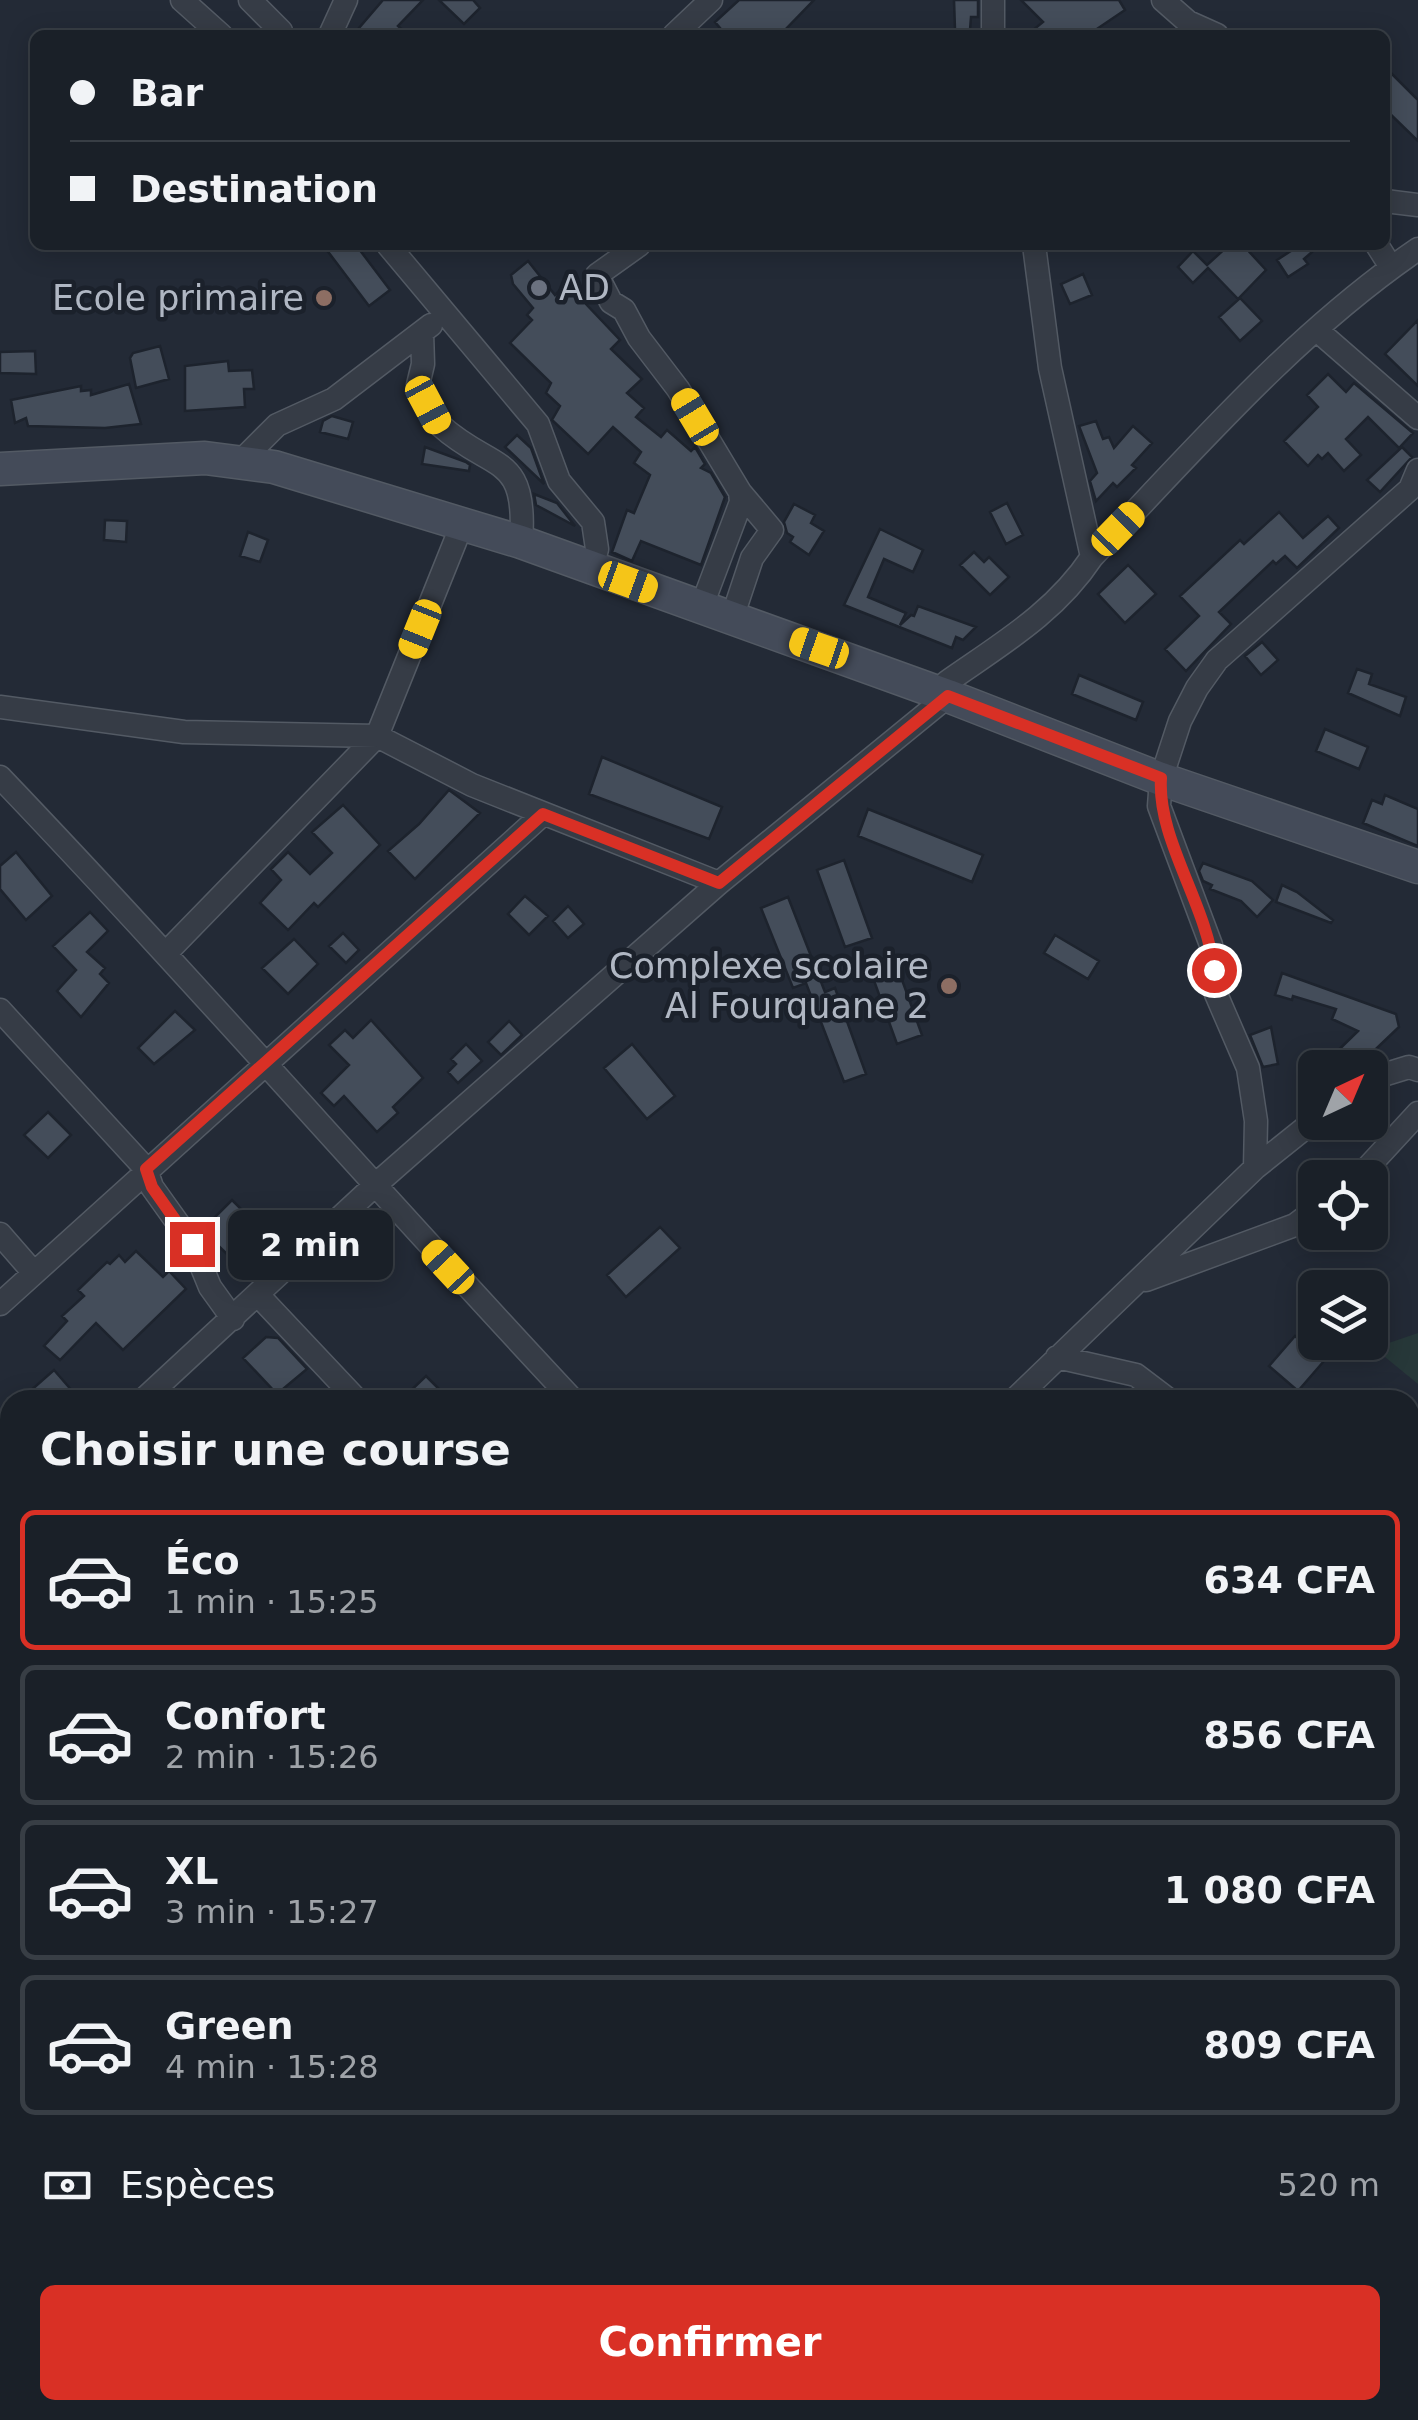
<!DOCTYPE html>
<html lang="fr">
<meta charset="utf-8">
<style>
:root{--surface:#1a2028;--page:#272d34;--text:#f1f3f6;--muted:#9fa3a8;--line:#383e45;--accent:#d93025}
body{margin:0;font-family:"DejaVu Sans",sans-serif;background:var(--page);color:var(--text);height:100vh;display:flex;flex-direction:column;font-size:38px;white-space:nowrap}
*{box-sizing:border-box;margin:0}
p{font-size:32px;color:var(--muted)}
.icon{flex:none;width:55px;height:55px;fill:none;stroke:currentColor;stroke-width:2;stroke-linecap:round;stroke-linejoin:round}
.map{position:relative;flex:1;overflow:hidden}
.panel{position:absolute;left:0px;top:1390px;width:1420px;height:1030px;display:flex;flex-direction:column;background:var(--surface);border-radius:30px 30px 0 0;box-shadow:0 5px 25px #0003,0 0 0 2px var(--line)}
.panel>*{flex:none}
.hud{position:absolute;left:30px;top:30px;width:1360px;height:220px;border-radius:15px;box-shadow:0 5px 25px #0003,0 0 0 2px var(--line);display:grid;align-content:center;height:220px;padding:0 40px;background:var(--surface)}
.needle{width:65px;rotate:44deg}
.fabs{position:absolute;left:1298px;top:1050px;display:grid;gap:20px}
.fabs a{display:grid;place-items:center;width:90px;height:90px;border-radius:15px;background:var(--surface);box-shadow:0 5px 25px #0003,0 0 0 2px var(--line);font-size:50px}
.end{position:absolute;width:45px;height:45px;margin:-22px;border:12px solid #d93025;background:#fff;box-shadow:0 0 0 5px #fff}
.from{border-radius:50%}
.bubble{position:absolute;height:70px;border-radius:15px;background:var(--surface);box-shadow:0 5px 25px #0003,0 0 0 2px var(--line);font-size:32px;font-weight:600;line-height:70px;text-align:center}
.car{position:absolute;width:30px;height:60px;margin:-30px -15px;border-radius:12px;box-shadow:0 0 8px 2px #0007;background:linear-gradient(#f5c518 24%,#345 0 40%,#f5c518 0 76%,#345 0 86%,#f5c518 0)}
.hud b{display:flex;align-items:center;gap:35px;height:95px;font-size:38px}
.hud b+b{border-top:2px solid var(--line)}
.hud i{width:25px;height:25px;background:var(--text)}
ul{padding:0;list-style:none}
li{display:flex;align-items:center;gap:30px;height:140px;margin:0 20px 15px;padding:0 20px;border:5px solid var(--line);border-radius:15px}
li div{flex:1}
li b{display:block;font-size:38px}
li em{font-style:normal;font-weight:600}
li.current{border-color:var(--accent)}
li>.icon{width:90px;height:90px;stroke-width:1.5}
h2{padding:0 40px;font-size:45px;line-height:120px}
.pay{display:flex;align-items:center;gap:25px;height:110px;padding:0 40px;font-size:38px}
.pay p{margin-inline-start:auto}
.primary-button{display:flex;gap:20px;margin-top:auto;padding:20px 40px}
.primary-button a{flex:1;height:115px;border-radius:15px;background:var(--accent);color:#fff;font-size:40px;font-weight:600;line-height:115px;text-align:center}
.map>svg:first-child{display:block}
.green{fill:#273839}
.building{fill:#444d5a;stroke:#1d232d;stroke-width:2.5}
.lines{fill:none;stroke-linecap:round;stroke-linejoin:round}
.street-casing{stroke:#535a64;stroke-width:25}
.secondary-casing{stroke:#535a64;stroke-width:35}
.street{stroke:#363c46;stroke-width:22}
.secondary{stroke:#444b59;stroke-width:32}
.route{stroke:#d93025;stroke-width:12}
.worship-dot{fill:#6b7280;stroke:#1b212b;stroke-width:4}
.education-dot{fill:#8d6e63;stroke:#1b212b;stroke-width:4}
.labels{text-anchor:middle;stroke-width:9;stroke-linejoin:round;paint-order:stroke}
.poi-label{font-size:35px;fill:#b0b7c3;stroke:#1b212b;text-anchor:end}
</style>
<div class="map">
<svg width="1418" height="2420" viewBox="0 0 1418 2420">
<rect width="100%" height="100%" fill="#232a36"/>
<path class="green" d="M1418 1333V1384L1374 1348Z"/>
<path class="building" d="M383 0H423L398 26 408 35H353Z
M439 0H473L480 8 464 24Z
M739 0H814L780 35H726L715 22Z
M954 0H978V17H971L970 30 955 29Z
M1021 0H1119L1125 10 1088 35H1027L1043 22Z
M1385 67 1418 100V141L1385 109Z
M323 245H356L390 290 369 306Z
M1229 245H1243L1266 270 1238 299 1208 268 1193 283 1178 267 1193 251 1207 265Z
M1300 245H1320L1304 259 1308 264 1288 277 1277 260Z
M528 261 555 295 566 283 620 340 611 349 642 379 627 393 644 408 636 417 661 437 667 430 691 451 695 447 705 464 701 468 711 473 725 497 701 565 641 541 632 561 612 552 627 510 634 513 650 475 634 463 641 452 613 427 588 454 552 420 560 406 546 393 551 383 510 343 532 320 527 315 533 308 513 284 511 275Z
M1083 274 1092 295 1070 304 1061 284Z
M1240 298 1262 321 1240 341 1219 317Z
M1418 320V386L1385 354Z
M160 346 169 379 136 388 130 358 133 353Z
M35 351 36 374 0 373V352Z
M228 361 229 371 252 370 254 389H244L245 407 185 411V366Z
M1328 374 1346 392 1354 383 1413 433 1399 448 1368 417 1346 439 1361 455 1344 471 1328 453 1322 459 1318 455 1308 466 1284 441 1318 407 1307 395Z
M129 384 141 424 105 428 28 426 26 418 15 423 11 400 81 386V391L91 390V395Z
M332 416 353 422 348 439 320 432 323 421Z
M1096 421 1103 439 1109 437 1114 448 1133 426 1152 443 1132 465 1136 468 1117 487 1113 483 1096 501 1090 481 1097 473 1079 426Z
M517 435 531 448 544 484 505 447Z
M425 447 466 462 470 465 469 471 422 464Z
M1402 447 1412 457 1380 492 1367 480Z
M534 494 557 503 575 526 536 505Z
M1007 503 1023 535 1006 544 990 512Z
M794 504 815 515 811 523 824 531 809 555 790 542 793 537 787 533 784 522Z
M1279 512 1303 538 1328 516 1339 528 1297 568 1285 556 1276 564 1273 561 1219 612 1231 624 1186 671 1165 649 1199 616 1180 596 1240 540 1244 544Z
M105 520 127 521 126 542 104 540Z
M880 529 923 550 913 572 884 559 868 597 906 613 900 625 911 615 914 616 918 606 976 627 963 640 956 637 952 648 844 605Z
M248 532 268 540 260 562 240 556Z
M974 552 984 562 989 557 1009 577 990 595 960 565Z
M1128 565 1156 594 1125 623 1098 594Z
M1262 642 1278 660 1261 675 1245 656Z
M1357 669 1372 674 1369 684 1406 697 1400 716 1348 693Z
M1079 675 1143 702 1136 720 1072 694Z
M1325 729 1368 747 1359 769 1316 751Z
M602 757 722 807 709 839 589 794Z
M449 790 480 813 415 879 388 851 419 824Z
M1385 795 1418 809V846L1363 823 1372 800 1382 804Z
M343 805 380 845 318 907 314 903 288 930 260 903 281 880 271 869 288 852 310 874 332 853 312 832Z
M868 809 983 855 972 882 858 836Z
M16 852 52 896 26 920 0 889V866Z
M844 860 872 938 845 947 817 870Z
M1203 863 1252 881 1273 900 1257 917 1241 901 1210 889 1212 885 1203 881 1199 871Z
M1282 885 1297 892 1333 920 1331 923 1276 902Z
M525 896 548 916 529 935 508 914Z
M788 897 825 992 835 988 866 1074 844 1082 806 983 793 988 761 908Z
M568 906 584 924 568 938 553 921Z
M90 912 108 931 87 952 105 968 100 974 109 983 81 1017 57 991 76 970 53 946Z
M343 933 359 950 346 963 329 946Z
M1055 935 1099 961 1088 979 1044 953Z
M294 939 318 964 288 994 262 968Z
M893 955 922 1035 897 1044 868 964Z
M1282 973 1396 1014 1399 1027 1356 1068H1320L1358 1031 1332 1019 1336 1009 1293 996 1292 1000 1275 995Z
M175 1011 195 1030 154 1064 138 1048Z
M371 1020 423 1078 393 1107 398 1113 377 1132 344 1096 334 1106 321 1093 349 1065 329 1045 345 1030 353 1038Z
M509 1021 522 1035 501 1055 488 1042Z
M1271 1027 1278 1064 1263 1067 1250 1035Z
M466 1044 482 1061 458 1083 448 1072 456 1064 451 1059Z
M632 1044 675 1096 647 1119 604 1068Z
M48 1112 71 1135 48 1158 24 1135Z
M232 1200 259 1227 230 1257 202 1230Z
M660 1227 680 1248 626 1297 607 1275Z
M136 1251 163 1277 169 1271 186 1289 123 1350 96 1323 60 1360 44 1346 67 1321 62 1316 84 1296 78 1290 107 1262 110 1264 119 1255 125 1262Z
M1295 1336 1324 1361 1298 1391 1269 1366Z
M266 1337 278 1338 307 1369 277 1394 243 1358Z
M54 1370 80 1400H20Z
M426 1376 450 1400H401Z"/>
<g class="lines">
<g class="street-casing">
<path id="street" d="M182 0 221 35
M250 0 281 31
M993 0V35
M1163 0 1188 22 1217 35
M330 35 346 0
M674 35 711 0
M1385 201 1418 205
M388 245 538 424 559 481 593 522 597 549 592 568
M639 245 597 275 611 302 624 310 639 338 678 389 740 492 741 502 701 608
M1034 245 1050 368 1092 557
M1377 245 1391 267
M1318 331 1418 418
M422 332 423 364 418 385C425 398 431 416 441 426 492 472 528 452 521 542
M242 460 277 425 334 399 431 325
M463 522 377 736 472 785 719 883
M732 618 752 558 772 530 740 492
M0 707 184 732 377 736 167 952
M0 777C195 981 380 1194 573 1400
M0 1010 146 1169 152 1187 192 1243 210 1287 233 1319
M1370 1079 1409 1067 1418 1070
M1255 1168 1256 1121 1248 1068 1216 994 1211 945 1159 806 1161 779 1180 721 1197 688 1217 660 1410 489 1418 470
M1358 1178 1418 1113
M0 1234 34 1273
M1146 1280 1295 1225 1315 1210
M259 1296 357 1400
M0 1304 543 814
M1057 1357 1136 1375 1169 1400
M143 1400 373 1187 719 883 948 696 947 682C1001 644 1055 613 1092 557 1195 449 1295 333 1418 249
M1014 1400 1255 1168 1315 1120
M0 1496 9 1507
M1410 1582 1418 1588
M0 1689 10 1700
M0 1918 10 1928
M1410 2005 1418 1994
M0 2141 10 2151
M1410 2259 1418 2249
M0 2311 10 2309
M0 2369 10 2360
M246 2410 255 2420
M475 2410 484 2420
M202 2420 212 2410"/>
</g>
<g class="secondary-casing">
<path id="secondary" d="M0 469 205 458 274 467 521 542 948 696 1161 779 1418 867"/>
</g>
<use href="#street" class="street"/>
<use href="#secondary" class="secondary"/>
</g>
<g class="lines">
<path class="route" d="M192 1244 152 1187 146 1169 543 814 719 883 948 696 1161 778C1157 840 1207 904 1214 970"/>
</g>
<circle class="worship-dot" cx="539" cy="288" r="10"/>
<g class="education-dot">
<circle cx="324" cy="298" r="10"/>
<circle cx="949" cy="986" r="10"/>
</g>
<g class="labels">
<g class="poi-label">
<text x="559" y="300" text-anchor="start">AD</text>
<text x="304" y="310">Ecole primaire</text>
<text x="929" y="978">Complexe scolaire<tspan x="929" dy="40">Al Fourquane 2</tspan></text>
</g>
</g>
</svg>
<div class="fabs">
<a><svg class="needle" viewBox="-14 -14 28 28"><path d="M0-13l5 13h-10z" fill="#e53935"/><path d="M0 13l5-13h-10z" fill="#9fa3a8"/></svg></a>
<a><svg class="icon" aria-label="locate" viewBox="0 0 24 24"><circle cx="12" cy="12" r="6"/><path d="M12 2v4M12 18v4M2 12h4M18 12h4"/></svg></a>
<a><svg class="icon" aria-label="layers" viewBox="0 0 24 24"><path d="M12 4l9 5-9 5-9-5zM3 14l9 5 9-5"/></svg></a>
</div>
<i class="end from" style="left:1214px;top:970px"></i>
<i class="end" style="left:192px;top:1244px"></i>
<div class="bubble" style="left:228px;top:1210px;width:165px">2 min</div>
<i class="car" style="left:428px;top:405px;rotate:152deg"></i>
<i class="car" style="left:695px;top:417px;rotate:329deg"></i>
<i class="car" style="left:1118px;top:529px;rotate:44deg"></i>
<i class="car" style="left:628px;top:582px;rotate:110deg"></i>
<i class="car" style="left:420px;top:629px;rotate:202deg"></i>
<i class="car" style="left:819px;top:648px;rotate:289deg"></i>
<i class="car" style="left:448px;top:1267px;rotate:317deg"></i>
<div class="hud">
<b><i class="from"></i>Bar</b>
<b><i></i>Destination</b>
</div>
<section class="panel">
<h2>Choisir une course</h2>
<ul>
<li class="current"><svg class="icon" aria-label="car" viewBox="0 0 24 24"><path d="M5 17H2v-5l4-1 3-4h7l3 4 3 1v5h-3M9 17h6M6 11h13"/><circle cx="7" cy="17" r="2"/><circle cx="17" cy="17" r="2"/></svg><div><b>Éco</b><p>1 min · 15:25</p></div><em>634 CFA</em></li>
<li><svg class="icon" aria-label="car" viewBox="0 0 24 24"><path d="M5 17H2v-5l4-1 3-4h7l3 4 3 1v5h-3M9 17h6M6 11h13"/><circle cx="7" cy="17" r="2"/><circle cx="17" cy="17" r="2"/></svg><div><b>Confort</b><p>2 min · 15:26</p></div><em>856 CFA</em></li>
<li><svg class="icon" aria-label="car" viewBox="0 0 24 24"><path d="M5 17H2v-5l4-1 3-4h7l3 4 3 1v5h-3M9 17h6M6 11h13"/><circle cx="7" cy="17" r="2"/><circle cx="17" cy="17" r="2"/></svg><div><b>XL</b><p>3 min · 15:27</p></div><em>1 080 CFA</em></li>
<li><svg class="icon" aria-label="car" viewBox="0 0 24 24"><path d="M5 17H2v-5l4-1 3-4h7l3 4 3 1v5h-3M9 17h6M6 11h13"/><circle cx="7" cy="17" r="2"/><circle cx="17" cy="17" r="2"/></svg><div><b>Green</b><p>4 min · 15:28</p></div><em>809 CFA</em></li>
</ul>
<div class="pay"><svg class="icon" aria-label="cash" viewBox="0 0 24 24"><path d="M3 7h18v10H3z"/><circle cx="12" cy="12" r="2"/></svg>Espèces<p>520 m</p></div>
<div class="primary-button"><a>Confirmer</a></div>
</section>
</div>
